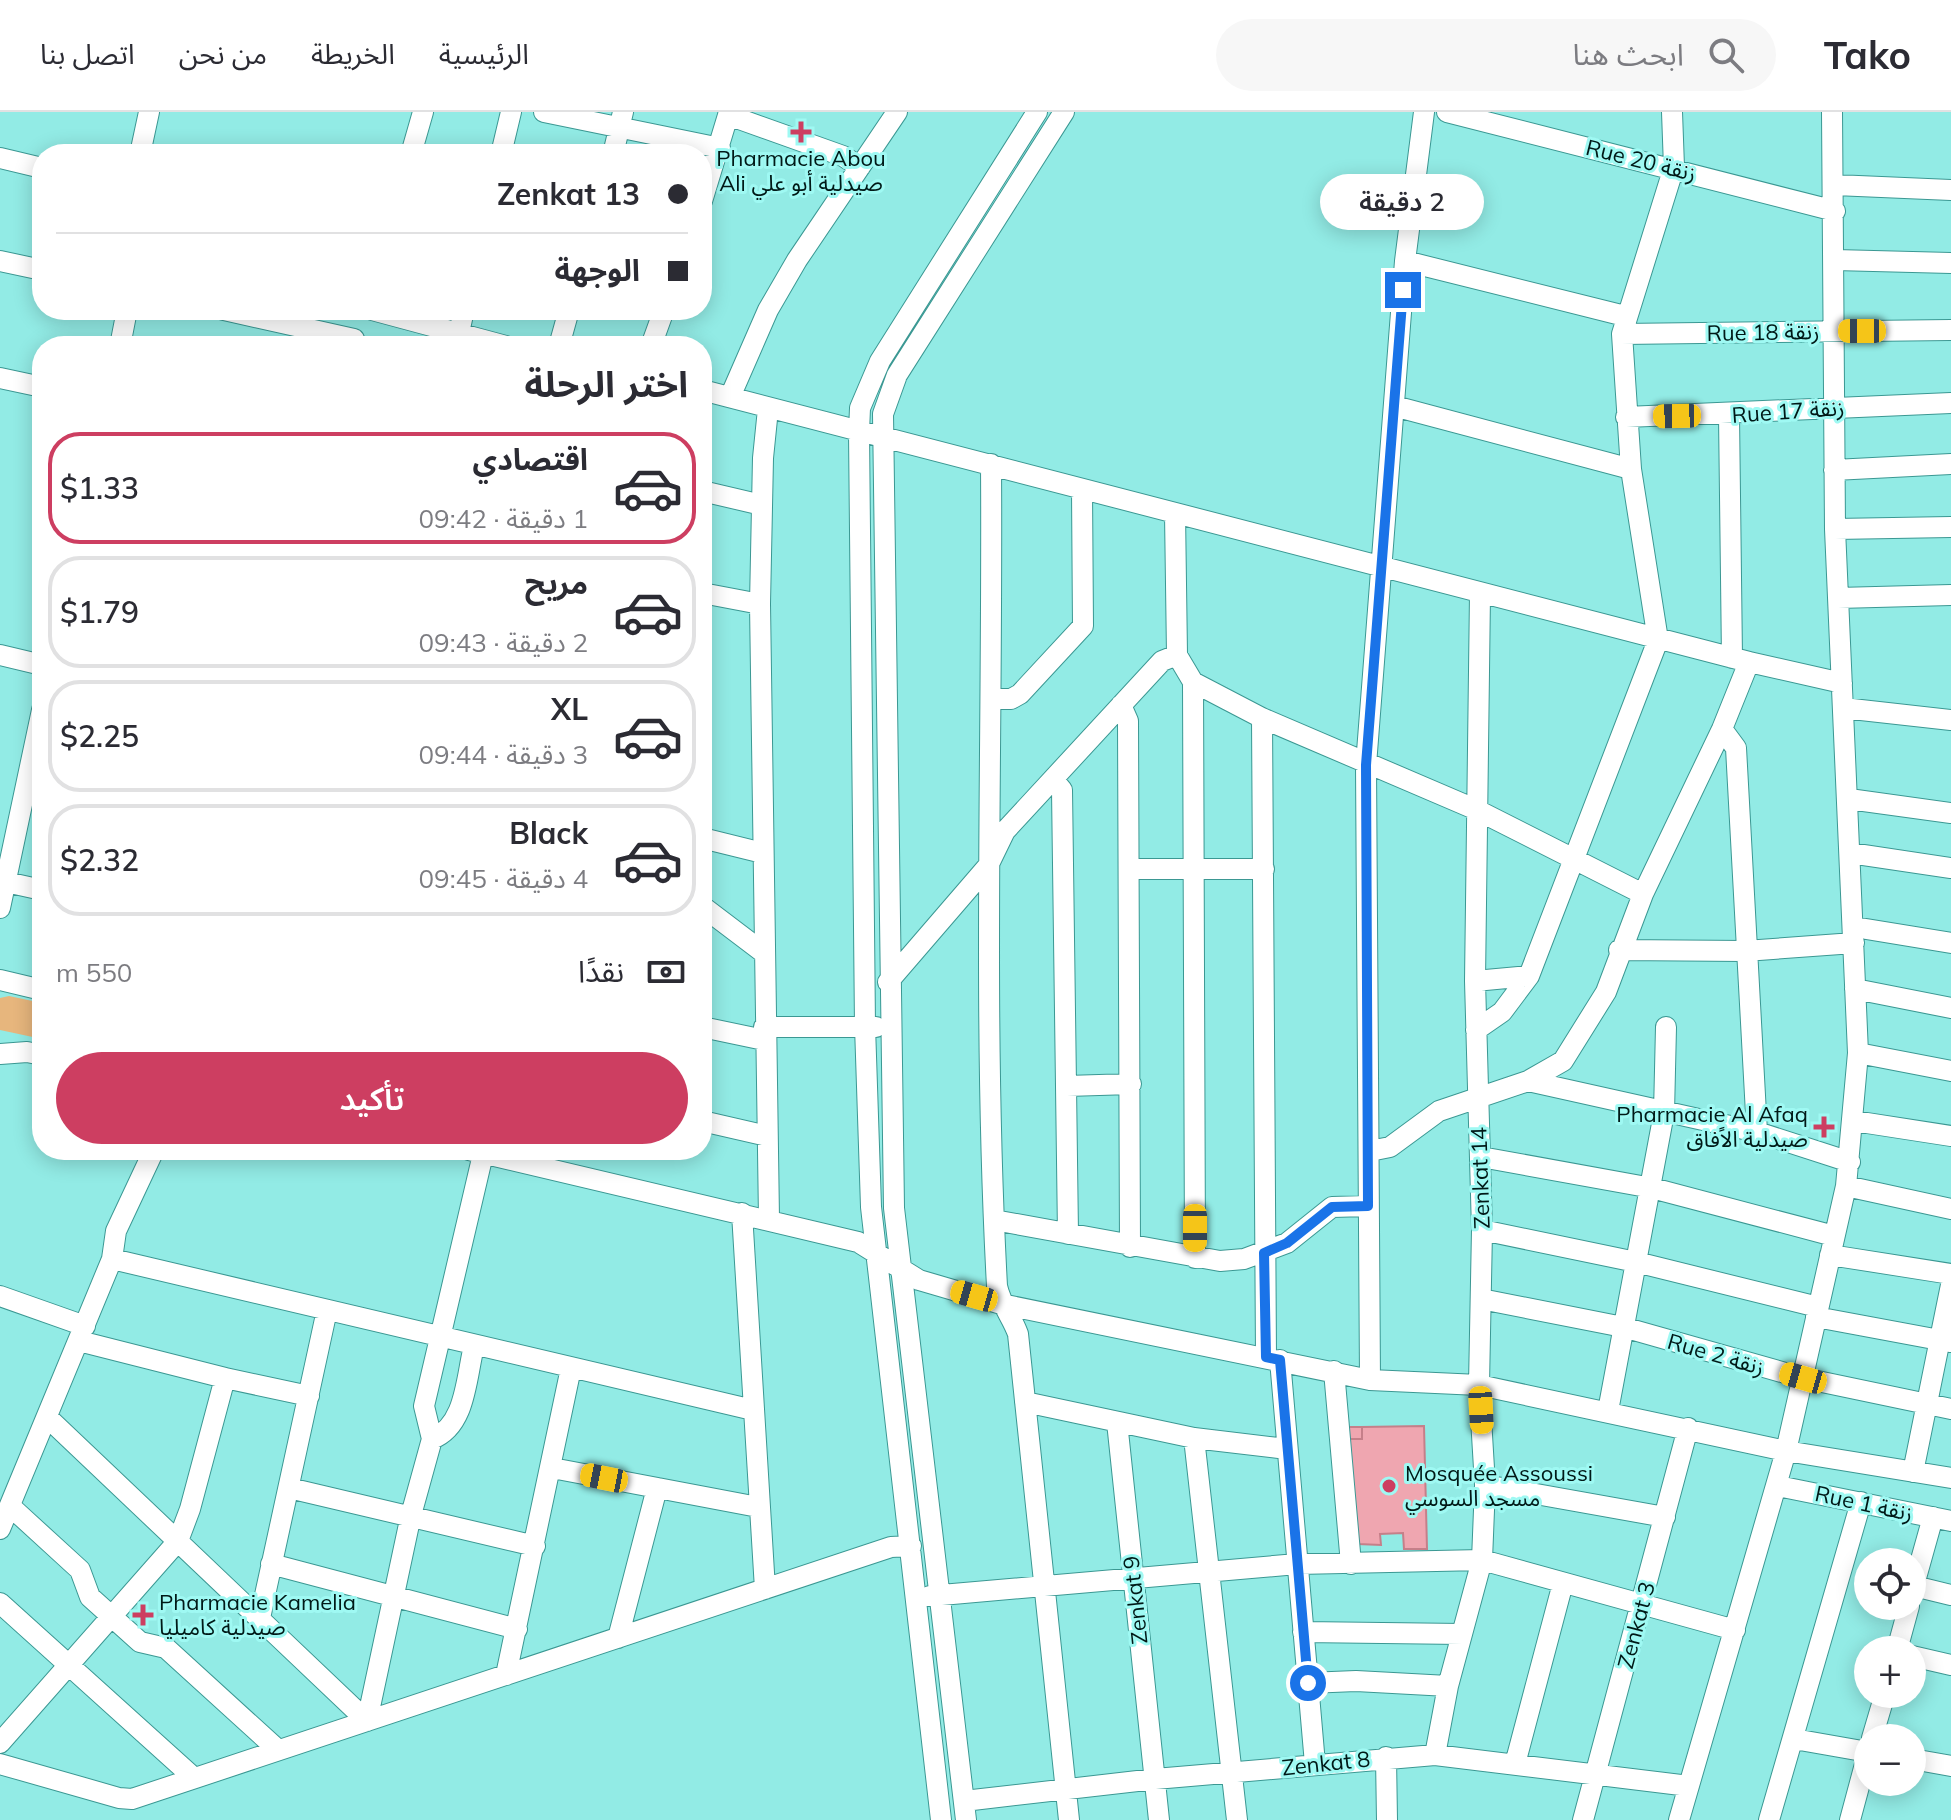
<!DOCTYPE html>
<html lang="ar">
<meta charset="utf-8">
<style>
:root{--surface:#fff;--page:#f7f7f7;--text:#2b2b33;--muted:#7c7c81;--line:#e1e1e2;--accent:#cd3e61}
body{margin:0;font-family:Mulish,"Noto Sans Arabic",sans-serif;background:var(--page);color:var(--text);direction:rtl;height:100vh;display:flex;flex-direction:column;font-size:30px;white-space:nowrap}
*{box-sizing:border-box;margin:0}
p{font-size:26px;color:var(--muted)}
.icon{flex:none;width:44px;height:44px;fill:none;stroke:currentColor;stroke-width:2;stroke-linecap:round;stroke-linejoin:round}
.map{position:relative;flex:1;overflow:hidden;direction:ltr}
.details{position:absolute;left:32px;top:224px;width:680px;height:824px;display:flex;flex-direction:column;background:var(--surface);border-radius:32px;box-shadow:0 4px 20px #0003;direction:rtl}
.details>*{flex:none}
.top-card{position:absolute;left:32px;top:32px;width:680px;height:176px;border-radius:32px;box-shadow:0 4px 20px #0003;direction:rtl;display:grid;align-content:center;height:176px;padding:0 24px;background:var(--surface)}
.fabs{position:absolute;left:1854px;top:1436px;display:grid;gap:16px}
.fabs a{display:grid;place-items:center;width:72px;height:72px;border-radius:50%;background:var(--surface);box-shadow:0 4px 20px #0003;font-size:40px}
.end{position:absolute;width:36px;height:36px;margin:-18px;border:10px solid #1a73e8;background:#fff;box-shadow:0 0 0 4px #fff}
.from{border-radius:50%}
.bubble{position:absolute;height:56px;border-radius:28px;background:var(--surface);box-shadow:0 4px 20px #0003;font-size:26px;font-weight:600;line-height:56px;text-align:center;direction:rtl}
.car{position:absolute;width:24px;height:48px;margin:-24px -12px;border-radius:10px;box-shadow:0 0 6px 2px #0007;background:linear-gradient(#f5c518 24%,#345 0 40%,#f5c518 0 76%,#345 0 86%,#f5c518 0)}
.top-card b{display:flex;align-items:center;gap:28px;height:76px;font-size:30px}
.top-card b+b{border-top:2px solid var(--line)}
.top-card i{width:20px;height:20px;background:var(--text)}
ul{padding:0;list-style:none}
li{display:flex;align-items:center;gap:24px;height:112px;margin:0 16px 12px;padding:0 8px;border:4px solid var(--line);border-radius:32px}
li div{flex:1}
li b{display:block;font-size:30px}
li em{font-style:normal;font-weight:600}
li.selected{border-color:var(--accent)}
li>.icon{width:72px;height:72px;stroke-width:1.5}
h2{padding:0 24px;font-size:36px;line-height:96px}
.pay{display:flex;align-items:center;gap:20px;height:88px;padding:0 24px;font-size:30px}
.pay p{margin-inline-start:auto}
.cta{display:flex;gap:16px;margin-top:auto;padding:16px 24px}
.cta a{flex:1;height:92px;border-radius:48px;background:var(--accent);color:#fff;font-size:32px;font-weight:600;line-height:92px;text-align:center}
header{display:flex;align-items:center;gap:48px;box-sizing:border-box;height:112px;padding:0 40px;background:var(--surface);border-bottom:2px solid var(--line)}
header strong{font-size:38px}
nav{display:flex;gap:44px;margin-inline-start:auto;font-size:28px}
.search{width:560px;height:72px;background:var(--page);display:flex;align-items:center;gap:20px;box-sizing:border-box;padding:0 28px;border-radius:44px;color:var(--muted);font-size:30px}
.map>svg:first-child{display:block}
.green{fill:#e7b67d}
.building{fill:#efa6b0;stroke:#c57f89;stroke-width:2}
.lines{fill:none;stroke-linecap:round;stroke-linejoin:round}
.minor-casing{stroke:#3b9893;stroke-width:22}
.minor{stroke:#fff;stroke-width:20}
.route{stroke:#1a73e8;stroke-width:10}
.poi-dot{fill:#cd3e61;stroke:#9ff9f3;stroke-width:3}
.labels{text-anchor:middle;stroke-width:6;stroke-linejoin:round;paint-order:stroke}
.poi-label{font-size:22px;fill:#001917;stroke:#9ff9f3;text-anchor:start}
.street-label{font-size:22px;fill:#001917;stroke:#9ff9f3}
</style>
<header>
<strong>Tako</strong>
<div class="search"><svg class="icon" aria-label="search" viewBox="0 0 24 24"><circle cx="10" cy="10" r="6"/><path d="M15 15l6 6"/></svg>ابحث هنا</div>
<nav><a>الرئيسية</a><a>الخريطة</a><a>من نحن</a><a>اتصل بنا</a></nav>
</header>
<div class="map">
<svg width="1951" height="1708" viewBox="0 0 1951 1708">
<rect width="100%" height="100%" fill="#92ebe5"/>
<path class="green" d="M9 884 42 891V927L0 918V886Z"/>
<path class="building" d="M1424 1314 1427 1437H1404L1403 1421 1380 1422 1381 1433 1358 1432 1349 1327H1362V1315Z
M1349 1315H1362V1327H1349Z"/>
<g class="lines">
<g class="minor-casing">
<path id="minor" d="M544 0 720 36
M1447 0 1835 99
M728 3 843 44 860 55
M140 42 149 0
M411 42 423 0
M501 42 511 0
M613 42 623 0
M0 46 42 56
M1835 73 1951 78
M702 89 729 0
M1835 148 1951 151
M0 149 42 158
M1405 149 1625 204
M224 198 354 227
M372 198 506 234
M459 221 464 198
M1622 222 1951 218
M120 234 127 198
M559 234 569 198
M651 234 664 198
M0 266 42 275
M702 278 1749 550
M730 285 768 198 797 148 897 0
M1394 294 1631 357
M768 297 763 346 760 492 769 1107
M1729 303 1732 546
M1626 305 1951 291
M991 352C993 626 982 901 997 1174 1001 1193 1012 1205 1018 1222L1069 1708
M1834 358 1951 352
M702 379 762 393
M1175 401 1177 543 1193 570 1262 606 1477 698 1643 782
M1835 417 1951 415
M702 481 760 492
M1838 486 1951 483
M0 543 42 553
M1193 570 1195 1146
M993 587H1011L1020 582 1083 514 1082 378
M1121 593 1128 609 1130 1135
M1843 596 1951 608
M1262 606 1266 1245
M1722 617 1736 636 1757 1020
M1053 667 1062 678 1068 1122
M1849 687 1951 701
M702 726 763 741
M1850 741 1951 756
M1131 757H1264
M6 770 42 778
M702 794 764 841
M0 796 42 598
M1854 815 1951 831
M1619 838 1745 839 1854 831
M0 868 42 878
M1475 869 1529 864
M888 870 988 754 1005 719 1162 549 1177 543
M1855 877 1951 896
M702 915 764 928
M764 915H876
M1476 918 1502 900 1529 864 1658 528 1631 357 1622 222 1674 55 1672 0
M1858 941 1951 959
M0 942 27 940 42 943
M1528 969 1757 1020 1850 1050
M1067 974 1131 972
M702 1009 767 1024
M1854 1009 1951 1024
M469 1038 858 1130 919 1168 1001 1192 1370 1268 1479 1273 1786 1339 1951 1366
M1370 1039 1390 1035 1439 999 1528 969 1563 949 1606 880 1643 782 1722 617 1749 550 1842 571
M1481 1045 1652 1076 1834 1124
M1846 1074 1951 1097
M742 1101 765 1477
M994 1108 1220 1149 1244 1147 1287 1131 1332 1095 1368 1094
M1482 1118 1636 1150 1818 1195
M1830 1143 1951 1162
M112 1147 753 1298
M0 1184 85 1214
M1481 1187 1623 1215 1803 1266 1951 1297
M1816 1205 1950 1230
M79 1229 225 1266
M1280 1248 1315 1652
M1334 1259 1351 1452
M1370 1268 1366 653 1405 149 1424 0
M1025 1290 1194 1326 1287 1337
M1608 1299 1664 1001 1666 915
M47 1305 367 1609
M1117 1310 1159 1708
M1194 1326 1237 1708
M432 1327 424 1294 484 1038
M552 1356 758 1395
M1913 1360 1951 1173
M1485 1373 1665 1405
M1778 1374 1951 1409
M289 1376 535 1434
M10 1394 80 1458 90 1485 140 1530 166 1536 278 1638
M0 1417 112 1147 116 1119 154 1038
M271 1452 517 1517
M1914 1474 1951 1483
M1912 1480 1933 1405
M930 1484 1297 1452 1482 1448 1735 1518
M0 1491 194 1666
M260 1506 327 1198
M1303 1520 1462 1522
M618 1526 657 1376
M1897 1538 1909 1494
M1912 1544 1951 1553
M506 1563 571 1256
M1308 1571 1356 1569 1448 1574
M367 1609 411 1403 432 1327C466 1314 466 1266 474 1234
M1872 1626 1885 1582
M1794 1627 1868 1640
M0 1631 178 1429 190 1397 225 1266 309 1284
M1435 1643 1448 1574 1482 1448 1485 1373 1479 1273 1482 1118 1475 869 1480 482
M1386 1645 1387 1708
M1912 1647 1951 1654
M0 1652 119 1686 132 1687 891 1435 911 1434
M1515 1652 1563 1471
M964 1689 1155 1667 1435 1643 1689 1674
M941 1708 871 1095 865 914 859 320 860 296 880 249 1037 0
M966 1708 894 1096 883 302 897 263 1064 0
M1583 1708 1688 1316
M1679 1708 1786 1339 1846 1074 1858 941 1835 417 1832 0
M1769 1708 1861 1390
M1850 1708 1868 1641"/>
</g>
<use href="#minor" class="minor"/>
</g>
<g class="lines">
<path class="route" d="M1308 1571 1280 1248 1266 1245 1264 1141 1287 1131 1332 1095 1368 1094 1366 653 1403 178"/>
</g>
<g class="poi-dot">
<path d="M797 8h8v8h8v8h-8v8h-8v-8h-8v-8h8z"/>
<path d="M1820 1003h8v8h8v8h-8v8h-8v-8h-8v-8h8z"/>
<circle cx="1389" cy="1374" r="8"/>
<path d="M139 1491h8v8h8v8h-8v8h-8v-8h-8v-8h8z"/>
</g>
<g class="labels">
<g class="poi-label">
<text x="801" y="54" text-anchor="middle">Pharmacie Abou<tspan x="801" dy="25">Ali صيدلية أبو علي</tspan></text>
<text x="1808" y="1010" text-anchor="end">Pharmacie Al Afaq<tspan x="1808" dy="25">صيدلية الاًفاق</tspan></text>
<text x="1405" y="1369">Mosquée Assoussi<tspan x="1405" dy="25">مسجد السوسي</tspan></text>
<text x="159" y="1498">Pharmacie Kamelia<tspan x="159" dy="25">صيدلية كاميليا</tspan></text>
</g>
<g class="street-label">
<text transform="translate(1641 48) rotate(14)" y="8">Rue 20 زنقة</text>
<text transform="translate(1763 220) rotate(-1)" y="8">Rue 18 زنقة</text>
<text transform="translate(1788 299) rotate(-4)" y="8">Rue 17 زنقة</text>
<text transform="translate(1480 1066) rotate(-92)" y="8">Zenkat 14</text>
<text transform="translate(1716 1242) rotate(16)" y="8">Rue 2 زنقة</text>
<text transform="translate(1864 1391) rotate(12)" y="8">Rue 1 زنقة</text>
<text transform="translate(1135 1488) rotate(-96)" y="8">Zenkat 9</text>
<text transform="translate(1636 1513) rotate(-75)" y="8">Zenkat 3</text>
<text transform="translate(1326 1651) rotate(-6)" y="8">Zenkat 8</text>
</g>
</g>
</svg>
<div class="fabs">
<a><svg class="icon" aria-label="locate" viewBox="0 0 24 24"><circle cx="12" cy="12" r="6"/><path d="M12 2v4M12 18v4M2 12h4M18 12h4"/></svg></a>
<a>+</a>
<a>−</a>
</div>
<i class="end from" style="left:1308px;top:1571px"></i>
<i class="end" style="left:1403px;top:178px"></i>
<div class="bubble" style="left:1320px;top:62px;width:164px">2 دقيقة</div>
<i class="car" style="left:1862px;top:219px;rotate:270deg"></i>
<i class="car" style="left:1677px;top:304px;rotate:269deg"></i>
<i class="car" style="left:1195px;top:1116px;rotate:180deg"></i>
<i class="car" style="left:974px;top:1184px;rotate:286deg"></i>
<i class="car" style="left:1803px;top:1266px;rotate:286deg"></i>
<i class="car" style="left:1481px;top:1298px;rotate:177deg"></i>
<i class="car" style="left:604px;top:1366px;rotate:281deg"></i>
<div class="top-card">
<b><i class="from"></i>Zenkat 13</b>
<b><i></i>الوجهة</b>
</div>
<section class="details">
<h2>اختر الرحلة</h2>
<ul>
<li class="selected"><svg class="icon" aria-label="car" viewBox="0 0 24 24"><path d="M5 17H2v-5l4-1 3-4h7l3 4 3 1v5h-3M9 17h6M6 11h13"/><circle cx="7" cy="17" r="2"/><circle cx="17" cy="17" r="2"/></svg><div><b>اقتصادي</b><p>1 دقيقة · 09:42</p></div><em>$1.33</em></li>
<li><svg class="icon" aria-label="car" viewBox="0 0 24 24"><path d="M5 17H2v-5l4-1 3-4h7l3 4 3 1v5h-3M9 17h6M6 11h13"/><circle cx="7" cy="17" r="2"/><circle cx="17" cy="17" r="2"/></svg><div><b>مريح</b><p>2 دقيقة · 09:43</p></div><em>$1.79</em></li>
<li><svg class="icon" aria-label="car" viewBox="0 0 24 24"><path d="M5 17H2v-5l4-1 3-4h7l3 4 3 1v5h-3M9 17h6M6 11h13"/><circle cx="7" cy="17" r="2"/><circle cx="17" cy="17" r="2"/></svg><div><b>XL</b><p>3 دقيقة · 09:44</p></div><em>$2.25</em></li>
<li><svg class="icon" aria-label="car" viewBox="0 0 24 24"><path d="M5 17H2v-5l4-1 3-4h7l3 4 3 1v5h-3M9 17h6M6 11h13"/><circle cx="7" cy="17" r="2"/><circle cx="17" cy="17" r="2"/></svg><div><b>Black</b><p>4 دقيقة · 09:45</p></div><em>$2.32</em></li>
</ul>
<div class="pay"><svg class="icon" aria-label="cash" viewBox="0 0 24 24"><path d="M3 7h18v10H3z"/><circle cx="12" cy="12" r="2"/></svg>نقدًا<p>550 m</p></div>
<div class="cta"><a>تأكيد</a></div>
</section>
</div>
